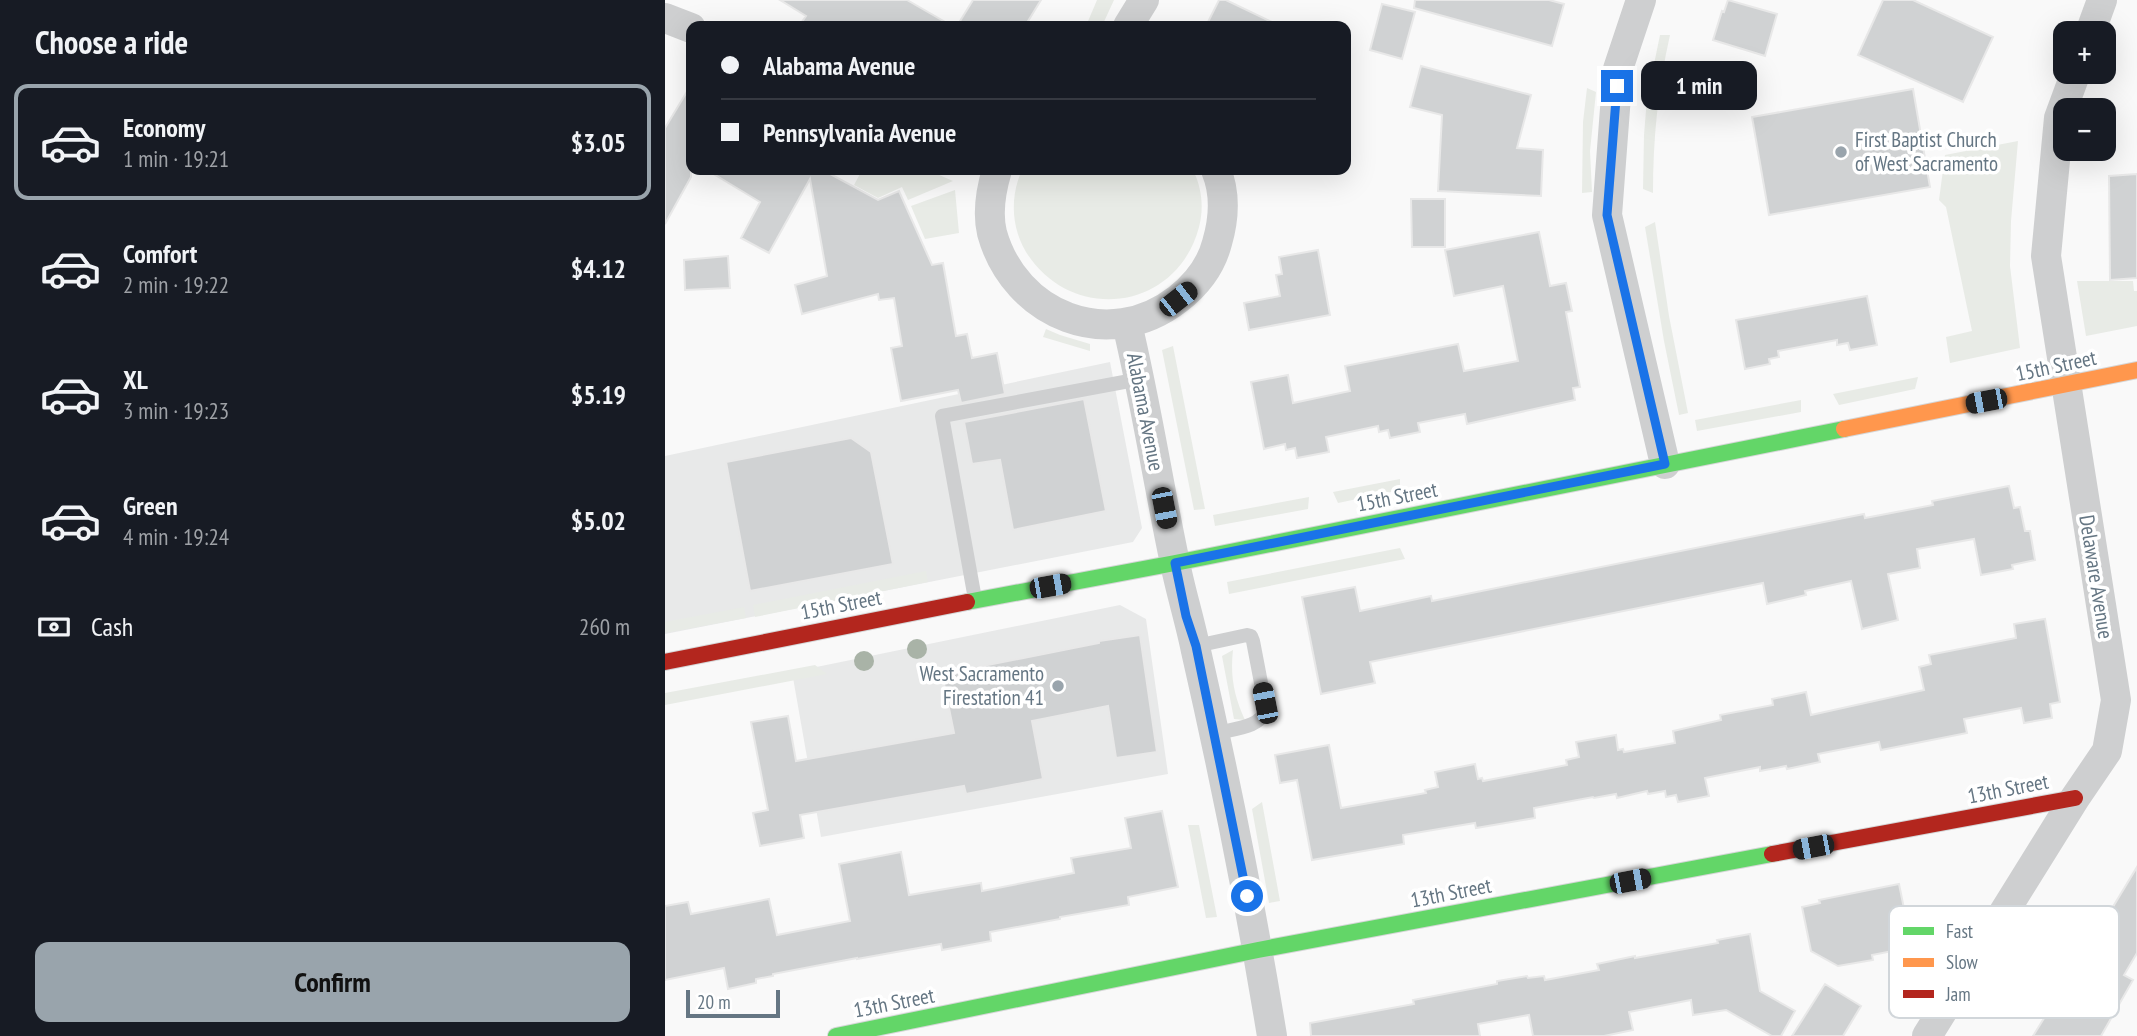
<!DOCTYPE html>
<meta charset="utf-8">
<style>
:root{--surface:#171b24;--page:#20242c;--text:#f1f3f6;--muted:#9ea1a6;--line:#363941;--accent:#99a4ac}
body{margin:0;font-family:"PT Sans Narrow",sans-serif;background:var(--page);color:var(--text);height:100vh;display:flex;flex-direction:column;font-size:26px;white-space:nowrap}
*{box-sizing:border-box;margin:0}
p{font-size:23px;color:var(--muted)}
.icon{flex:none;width:38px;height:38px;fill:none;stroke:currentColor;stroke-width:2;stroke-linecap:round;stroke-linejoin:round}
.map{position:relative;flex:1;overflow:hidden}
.sheet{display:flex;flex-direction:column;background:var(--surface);width:665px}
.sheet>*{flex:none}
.hud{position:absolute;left:21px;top:21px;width:665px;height:154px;border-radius:14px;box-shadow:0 7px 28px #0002;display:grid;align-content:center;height:154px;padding:0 35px;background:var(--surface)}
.tools{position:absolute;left:1388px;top:21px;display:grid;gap:14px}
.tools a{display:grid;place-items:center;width:63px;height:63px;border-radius:14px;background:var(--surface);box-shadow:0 7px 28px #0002;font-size:35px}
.scale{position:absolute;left:21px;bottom:18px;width:94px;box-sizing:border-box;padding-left:7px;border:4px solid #657683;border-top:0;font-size:19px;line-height:24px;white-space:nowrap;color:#657683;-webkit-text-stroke:5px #fff;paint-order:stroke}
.end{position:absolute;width:32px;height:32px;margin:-16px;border:9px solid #1a73e8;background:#fff;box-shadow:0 0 0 4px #fff}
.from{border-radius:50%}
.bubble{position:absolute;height:49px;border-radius:14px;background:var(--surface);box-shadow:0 7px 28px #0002;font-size:23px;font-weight:800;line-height:49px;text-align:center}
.car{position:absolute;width:21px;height:42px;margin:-21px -10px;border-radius:9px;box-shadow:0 0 5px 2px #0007;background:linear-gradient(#222 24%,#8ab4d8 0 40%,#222 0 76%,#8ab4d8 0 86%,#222 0)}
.hud b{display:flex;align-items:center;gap:24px;height:66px;font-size:26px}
.hud b+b{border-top:2px solid var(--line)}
.hud i{width:18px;height:18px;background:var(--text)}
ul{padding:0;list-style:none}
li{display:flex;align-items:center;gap:21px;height:116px;margin:0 14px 10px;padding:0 21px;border:4px solid transparent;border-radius:14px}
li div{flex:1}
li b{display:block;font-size:26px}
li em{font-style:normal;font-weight:800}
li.selected{border-color:var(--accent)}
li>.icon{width:63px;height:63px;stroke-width:1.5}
h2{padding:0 35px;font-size:32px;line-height:84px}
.pay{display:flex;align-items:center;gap:18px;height:77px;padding:0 35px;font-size:26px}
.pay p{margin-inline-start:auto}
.action{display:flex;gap:14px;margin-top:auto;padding:14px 35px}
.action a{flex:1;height:80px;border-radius:14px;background:var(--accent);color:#111;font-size:28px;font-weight:800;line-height:80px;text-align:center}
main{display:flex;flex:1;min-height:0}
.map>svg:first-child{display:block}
.built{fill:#e8e9e9}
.green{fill:#e8ebe6}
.building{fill:#d0d2d3;stroke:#e8e8e8;stroke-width:2}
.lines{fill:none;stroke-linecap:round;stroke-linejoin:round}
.fast-casing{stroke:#d5d6d7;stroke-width:18}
.slow-casing{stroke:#d5d6d7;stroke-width:18}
.jam-casing{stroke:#d5d6d7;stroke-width:18}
.lane{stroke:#cecfd0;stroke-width:14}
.street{stroke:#cecfd0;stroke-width:30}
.fast{stroke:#63d668;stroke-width:16}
.slow{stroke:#ff974d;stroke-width:16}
.jam{stroke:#b3261e;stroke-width:16}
.tree{fill:#a9b3a7}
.route{stroke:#1a73e8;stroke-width:9}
.poi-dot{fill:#99a4ac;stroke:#fff;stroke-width:2.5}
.labels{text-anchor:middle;stroke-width:7;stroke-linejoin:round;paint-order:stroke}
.poi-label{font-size:21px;fill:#657683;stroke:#fff;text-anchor:start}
.street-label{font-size:21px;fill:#657683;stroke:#fff}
.key{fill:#fff;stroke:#d1d6da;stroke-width:2}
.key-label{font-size:19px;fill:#657683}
</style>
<main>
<section class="sheet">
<h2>Choose a ride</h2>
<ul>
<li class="selected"><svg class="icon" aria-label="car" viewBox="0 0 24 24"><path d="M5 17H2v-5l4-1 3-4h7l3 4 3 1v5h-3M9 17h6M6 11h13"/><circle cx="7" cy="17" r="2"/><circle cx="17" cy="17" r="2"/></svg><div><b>Economy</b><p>1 min · 19:21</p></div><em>$3.05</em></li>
<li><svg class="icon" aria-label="car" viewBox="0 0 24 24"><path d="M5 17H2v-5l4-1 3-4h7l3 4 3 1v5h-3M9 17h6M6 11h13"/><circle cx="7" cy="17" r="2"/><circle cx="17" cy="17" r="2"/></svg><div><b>Comfort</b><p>2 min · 19:22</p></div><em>$4.12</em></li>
<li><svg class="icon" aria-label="car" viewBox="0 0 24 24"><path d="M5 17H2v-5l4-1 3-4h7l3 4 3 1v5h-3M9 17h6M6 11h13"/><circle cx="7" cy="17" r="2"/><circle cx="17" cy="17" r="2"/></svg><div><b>XL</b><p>3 min · 19:23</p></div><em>$5.19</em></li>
<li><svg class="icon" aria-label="car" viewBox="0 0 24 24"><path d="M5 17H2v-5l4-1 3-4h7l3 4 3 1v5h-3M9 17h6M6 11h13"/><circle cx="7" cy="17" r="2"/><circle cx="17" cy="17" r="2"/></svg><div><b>Green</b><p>4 min · 19:24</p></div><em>$5.02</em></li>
</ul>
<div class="pay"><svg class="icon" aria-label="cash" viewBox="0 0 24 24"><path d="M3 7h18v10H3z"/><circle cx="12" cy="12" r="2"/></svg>Cash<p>260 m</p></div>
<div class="action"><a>Confirm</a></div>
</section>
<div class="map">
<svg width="1472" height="1036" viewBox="0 0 1472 1036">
<rect width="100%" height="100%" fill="#f9f9f9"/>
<path class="built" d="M445 362 477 528 468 542 0 634V456Z
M455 605 481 619 503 774 156 837 127 672Z"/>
<path class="green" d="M432 0H449L437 26H421Z
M995 35H1005C993 88 988 139 988 193L978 189 979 135 982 98Z
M922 88 931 92 925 151 927 192 917 193 918 122Z
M1353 141 1346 221 1345 266 1355 348 1285 363 1281 337 1307 331 1281 207 1274 200 1280 155Z
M197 170H263L288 181 243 200 237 187 213 198 189 185Z
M357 170H528C537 188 539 208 534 227 512 311 407 325 361 252 346 227 345 196 357 170Z
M290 190 294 233 260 239 246 206Z
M990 222 1004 316 1023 413 1014 415 999 341 980 227Z
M1412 281H1468L1469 291H1472V326L1421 336Z
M381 329 395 335 425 344V351L378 337Z
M508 346 540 509 529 510 497 350Z
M1253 377 1250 389 1174 405 1168 394Z
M1136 400V412L1032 431 1030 420Z
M735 479V490L673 503 668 492Z
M644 497 643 509 550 526 548 515Z
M735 548 740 559 564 594 562 582Z
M261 571 263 582 90 617 88 605Z
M79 607 81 618 0 633V622Z
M568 650C565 676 569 696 580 720L569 719 557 656Z
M150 665 162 674 0 705V693Z
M597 802 615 901 604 903 587 809Z
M523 825H534L552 917 541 918Z"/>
<path class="building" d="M115 0H242L287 26H134L141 16Z
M308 0H376L360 26H292Z
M554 0H561L615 26H541Z
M750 0H884L899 4 887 46 749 8Z
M1063 0 1112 14 1100 56 1048 40 1057 11 1059 12Z
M1218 0H1248L1328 37 1298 102 1193 55Z
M717 4 750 12 737 59 705 50Z
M756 66 866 95 852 148 878 150 876 196 773 191 777 115 745 107Z
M26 85V177L0 224V128Z
M1248 89 1265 187 1104 215 1087 117Z
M42 170H158L213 200 234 191 267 265 278 263 291 336 302 334 307 358 332 353 340 394 296 403 293 390 236 401 226 348 237 346 229 298 214 300 213 294 137 314 130 285 162 276 145 179 104 253 76 238 95 202Z
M1472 174V278L1445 280 1444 176Z
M746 199H780V247H747Z
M874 232 885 286 901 283 907 311 901 312 915 387 908 388 910 400 802 424 800 414 753 423 755 432 725 438 723 430 714 432 713 426 661 437 664 452 632 458 630 448 621 450 620 444 599 449 586 382 623 375 628 403 685 391 680 366 793 344 799 371 853 361 838 286 789 296 780 250Z
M653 250 665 315 584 330 579 303 615 296 611 275 617 274 614 257Z
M63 256 65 288 20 290 19 260Z
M1202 296 1212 345 1185 350 1183 343 1172 345V340L1113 351 1114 357 1104 359 1105 364 1080 369 1071 320Z
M419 399 441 511 348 530 335 460 307 464 299 422Z
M186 438 206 452 228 564 85 591 61 462Z
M1344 486 1349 508 1355 507 1360 531H1365L1370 560 1347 565 1348 569 1316 575 1309 539 1252 549 1255 568 1223 574 1233 620 1197 629 1186 581 1140 591 1141 595 1102 604 1098 583 705 662 710 683 656 694 637 597 690 587 695 611 766 596 767 601 1199 514 1200 518 1268 505 1267 501Z
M1380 619 1395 702 1385 704 1387 718 1359 723 1356 708 1299 719 1302 733 1216 750 1214 742 1153 754 1155 762 1122 769 1121 766 1095 771V767L1040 778 1044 796 1013 802 1011 795 1001 797 1000 791 983 794 982 791 952 798 951 794 929 798 928 797 869 808 870 818 811 828 810 823 738 835 739 844 647 860 632 780 615 783 610 755 664 745 676 808 761 793 760 790 773 787 770 772 810 764 813 779 817 778 818 781 902 765 901 760 914 757 911 742 951 735 953 750 958 749 959 752 1010 743 1008 731 1056 720 1055 715 1108 705 1107 699 1141 692 1146 715 1259 690 1254 667 1266 664 1264 655 1351 638 1349 624Z
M475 635 492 752 451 758 443 706 367 721 378 779 301 794 299 786 135 815 139 838 95 846 88 813 103 810 86 722 123 716 131 761 289 733 277 674 434 643V641Z
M497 811 513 887 463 897 464 905 395 917V919L325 932 326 941 277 950 276 944 192 959V958L108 974V976L91 979V983L63 989 59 968 0 980V906L23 902 26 914 104 899 112 935 185 921 174 864 236 852 244 895 316 883 317 891 409 873 406 858 466 848 460 818Z
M1472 867V953L1459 975 1468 980 1436 1036H1368L1386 1007 1382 1004 1413 949 1417 951 1443 908 1446 910Z
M1234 884 1244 933 1240 934 1243 948 1207 955 1208 960 1173 966 1146 951 1137 907 1155 903 1154 900Z
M1085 934 1095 991 1130 1011 1116 1036H1107L1061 1010 1028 1015 1026 1000 964 1012 968 1030 939 1036H868L864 1015 813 1024 815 1036H646L645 1023 749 1004 748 1000 832 984V981L862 976 863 978 879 976 880 980 934 970 932 964 970 956V958L1053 943 1052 940Z
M1160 984 1196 1006 1178 1036H1127Z"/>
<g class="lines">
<g class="fast-casing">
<path id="fast" d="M302 602 510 563 1179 429
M171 1036 593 950 1107 854"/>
</g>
<g class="slow-casing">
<path id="slow" d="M1179 429 1472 370"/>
</g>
<g class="jam-casing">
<path id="jam" d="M0 662 302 602
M1107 854 1410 798"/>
</g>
<path class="lane" d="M310 599 277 416 475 379
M531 646 582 635 586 636 588 641 601 709C597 728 566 729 549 734"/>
<path class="street" d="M976 0 953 69 942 215 1000 464
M0 18 26 28
M463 26 479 0
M1425 33 1437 0
M332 170C326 190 322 212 327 233 350 316 444 353 513 299 531 285 546 266 552 243 559 219 561 194 551 170
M462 324C481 403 493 483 510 563 516 593 525 621 531 651 560 778 586 907 607 1036
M1262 1036 1410 798 1442 751 1451 700 1381 256 1394 118 1411 72"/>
<use href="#fast" class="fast"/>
<use href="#slow" class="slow"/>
<use href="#jam" class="jam"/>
</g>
<g class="tree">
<circle cx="252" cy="649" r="10"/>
<circle cx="199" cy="661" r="10"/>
</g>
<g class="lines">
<path class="route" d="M582 896 531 646 521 616 510 563 1000 464 942 215 952 86"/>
</g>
<g class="poi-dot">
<circle cx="1176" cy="152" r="7"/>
<circle cx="393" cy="686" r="7"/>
</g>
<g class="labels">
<g class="poi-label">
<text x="1190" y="147">First Baptist Church<tspan x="1190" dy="24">of West Sacramento</tspan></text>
<text x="379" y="681" text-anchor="end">West Sacramento<tspan x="379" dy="24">Firestation 41</tspan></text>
</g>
<g class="street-label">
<text transform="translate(1391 366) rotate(-12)" y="7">15th Street</text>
<text transform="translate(480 412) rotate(79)" y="7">Alabama Avenue</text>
<text transform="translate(732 497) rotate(-11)" y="7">15th Street</text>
<text transform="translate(1431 577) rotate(81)" y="7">Delaware Avenue</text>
<text transform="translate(176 605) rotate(-11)" y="7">15th Street</text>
<text transform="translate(1343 789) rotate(-11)" y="7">13th Street</text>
<text transform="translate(786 893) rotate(-11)" y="7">13th Street</text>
<text transform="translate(229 1003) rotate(-11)" y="7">13th Street</text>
</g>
</g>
<rect x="1224" y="906" width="230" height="112" rx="10" class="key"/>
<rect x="1238" y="927" width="31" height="8" fill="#63d668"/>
<rect x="1238" y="958" width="31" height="9" fill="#ff974d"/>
<rect x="1238" y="990" width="31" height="8" fill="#b3261e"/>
<g class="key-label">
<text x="1281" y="938">Fast</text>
<text x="1281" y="969">Slow</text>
<text x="1281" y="1001">Jam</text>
</g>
</svg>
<div class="tools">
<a>+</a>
<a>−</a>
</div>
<div class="scale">20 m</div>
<i class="end from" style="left:582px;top:896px"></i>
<i class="end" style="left:952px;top:86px"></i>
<div class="bubble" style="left:976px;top:61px;width:116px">1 min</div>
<i class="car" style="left:513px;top:299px;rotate:52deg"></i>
<i class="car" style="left:1321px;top:401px;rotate:259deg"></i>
<i class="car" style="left:499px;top:508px;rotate:169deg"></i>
<i class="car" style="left:385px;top:586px;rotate:80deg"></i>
<i class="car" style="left:600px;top:703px;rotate:349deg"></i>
<i class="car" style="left:1148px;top:847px;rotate:259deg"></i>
<i class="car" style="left:965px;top:881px;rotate:79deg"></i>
<div class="hud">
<b><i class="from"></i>Alabama Avenue</b>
<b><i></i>Pennsylvania Avenue</b>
</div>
</div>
</main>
